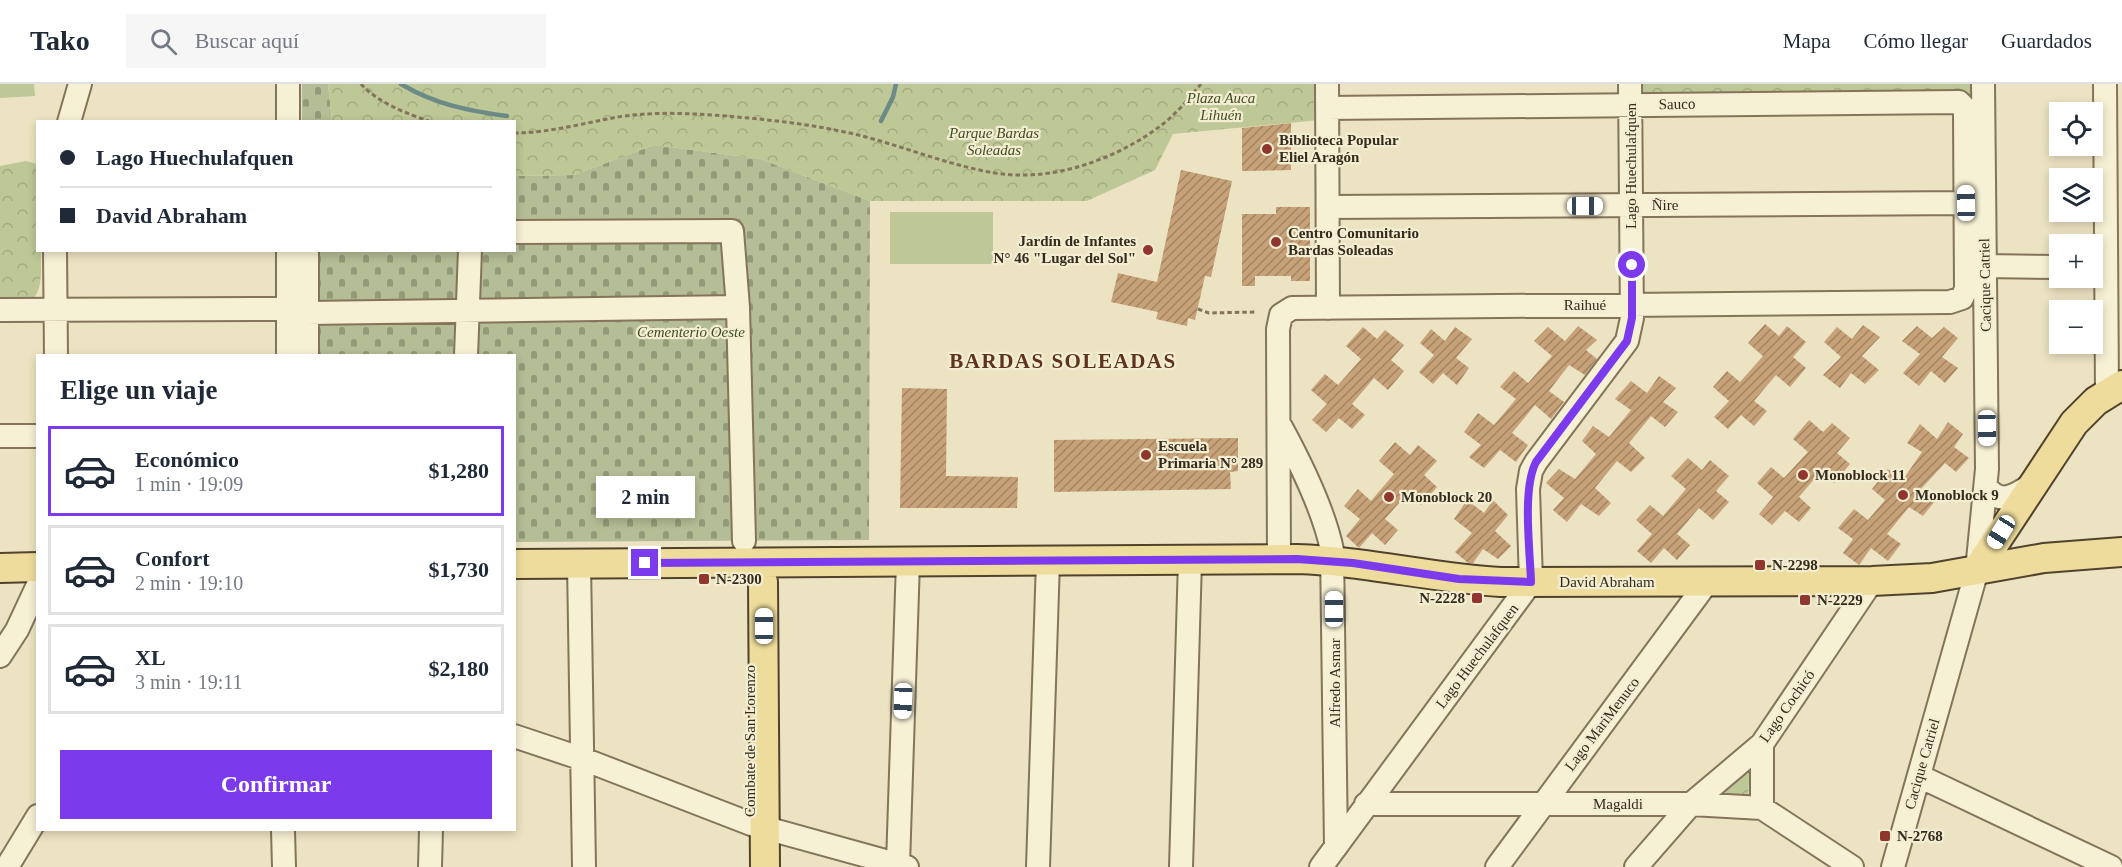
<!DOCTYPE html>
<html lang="es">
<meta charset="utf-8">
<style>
:root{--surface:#fff;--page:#f6f6f7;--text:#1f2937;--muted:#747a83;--line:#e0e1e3;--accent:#7c3aed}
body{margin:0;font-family:Georgia,serif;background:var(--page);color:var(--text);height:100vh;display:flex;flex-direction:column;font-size:22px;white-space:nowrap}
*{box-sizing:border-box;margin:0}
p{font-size:20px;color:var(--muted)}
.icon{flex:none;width:33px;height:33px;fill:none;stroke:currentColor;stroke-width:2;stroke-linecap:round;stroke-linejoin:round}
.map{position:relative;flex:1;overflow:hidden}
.details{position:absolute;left:36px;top:270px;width:480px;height:477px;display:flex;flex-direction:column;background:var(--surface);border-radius:0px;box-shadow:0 3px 9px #0003}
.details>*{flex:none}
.hud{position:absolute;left:36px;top:36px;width:480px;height:132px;border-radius:0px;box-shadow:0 3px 9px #0003;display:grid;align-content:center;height:132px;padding:0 24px;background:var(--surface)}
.tools{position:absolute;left:2049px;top:18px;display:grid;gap:12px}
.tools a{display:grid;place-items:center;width:54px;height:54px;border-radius:0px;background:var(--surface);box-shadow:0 3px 9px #0003;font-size:30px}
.end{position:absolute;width:27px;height:27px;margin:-14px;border:8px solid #7c3aed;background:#fff;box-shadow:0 0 0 3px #fff}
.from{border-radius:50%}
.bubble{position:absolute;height:42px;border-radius:0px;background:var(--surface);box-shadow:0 3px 9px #0003;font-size:20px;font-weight:700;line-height:42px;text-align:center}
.car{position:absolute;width:18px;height:36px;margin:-18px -9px;border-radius:8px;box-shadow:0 0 4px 2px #0007;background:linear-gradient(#fff 24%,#345 0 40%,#fff 0 76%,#345 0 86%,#fff 0)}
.hud b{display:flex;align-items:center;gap:21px;height:57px;font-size:22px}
.hud b+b{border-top:2px solid var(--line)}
.hud i{width:15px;height:15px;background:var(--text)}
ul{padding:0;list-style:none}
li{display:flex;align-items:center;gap:18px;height:90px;margin:0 12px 9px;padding:0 12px;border:3px solid var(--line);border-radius:0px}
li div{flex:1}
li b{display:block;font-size:22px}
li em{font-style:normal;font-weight:700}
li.current{border-color:var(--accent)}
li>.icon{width:54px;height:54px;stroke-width:1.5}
h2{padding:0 24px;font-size:27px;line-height:72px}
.cta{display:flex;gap:12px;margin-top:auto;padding:12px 24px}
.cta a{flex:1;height:69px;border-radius:0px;background:var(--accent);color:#fff;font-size:24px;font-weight:700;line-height:69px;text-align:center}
header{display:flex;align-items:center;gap:36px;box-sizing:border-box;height:84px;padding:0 30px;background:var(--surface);border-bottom:2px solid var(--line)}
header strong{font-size:28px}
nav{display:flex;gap:33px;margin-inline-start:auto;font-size:21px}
.search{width:420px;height:54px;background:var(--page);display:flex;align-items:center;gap:15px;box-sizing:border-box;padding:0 21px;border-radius:0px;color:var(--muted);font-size:22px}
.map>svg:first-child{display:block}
.green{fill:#bdc896}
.cemetery{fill:url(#cemetery-stones)}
.park{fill:url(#park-crowns)}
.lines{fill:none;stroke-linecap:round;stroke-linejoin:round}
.stream{stroke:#6c8b86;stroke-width:4.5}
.building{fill:url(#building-hatch)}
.minor-casing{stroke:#84745a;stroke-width:26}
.major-casing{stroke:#51422e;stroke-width:32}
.path{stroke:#84745a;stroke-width:3;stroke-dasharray:4.5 3;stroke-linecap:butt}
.minor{stroke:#f6f0d4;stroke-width:22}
.major{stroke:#eddc9b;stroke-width:28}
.route{stroke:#7c3aed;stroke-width:8}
.poi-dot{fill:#8f372e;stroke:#f3edd1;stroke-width:2}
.labels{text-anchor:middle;stroke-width:4.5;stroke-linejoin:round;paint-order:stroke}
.park-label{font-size:15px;font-style:italic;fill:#404f25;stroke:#f3edd1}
.street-label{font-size:15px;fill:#342b1d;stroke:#f3edd1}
.poi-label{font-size:15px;font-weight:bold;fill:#342b1d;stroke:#f3edd1;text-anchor:start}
.district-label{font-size:21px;font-weight:bold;letter-spacing:1.5px;fill:#5e331f;stroke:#f3edd1}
</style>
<header>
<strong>Tako</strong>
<div class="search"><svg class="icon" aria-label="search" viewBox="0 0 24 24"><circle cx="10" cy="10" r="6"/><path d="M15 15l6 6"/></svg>Buscar aquí</div>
<nav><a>Mapa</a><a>Cómo llegar</a><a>Guardados</a></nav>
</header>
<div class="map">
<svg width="2122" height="783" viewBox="0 0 2122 783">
<defs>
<pattern id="cemetery-stones" width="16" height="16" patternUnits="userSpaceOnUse" patternTransform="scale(1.5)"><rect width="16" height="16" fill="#b4bd95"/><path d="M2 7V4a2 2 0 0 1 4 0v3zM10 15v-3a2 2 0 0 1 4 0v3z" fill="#939a79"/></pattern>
<pattern id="park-crowns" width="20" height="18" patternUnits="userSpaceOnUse" patternTransform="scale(1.5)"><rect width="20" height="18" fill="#bdc896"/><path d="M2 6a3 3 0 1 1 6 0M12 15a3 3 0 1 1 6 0" fill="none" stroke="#a3ac81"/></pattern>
<pattern id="building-hatch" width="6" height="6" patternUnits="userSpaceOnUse" patternTransform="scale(1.5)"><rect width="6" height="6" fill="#c7a279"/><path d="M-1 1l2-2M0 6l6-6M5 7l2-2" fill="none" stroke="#a28463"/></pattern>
</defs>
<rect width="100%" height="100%" fill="#ebe3c2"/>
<path class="green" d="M0 0H34L35 12 0 14Z
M890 128H993V180H890Z"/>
<path class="cemetery" d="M302 0H328L332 37H302Z
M654 61 761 75 870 117 869 456 515 458 514 272 302 271V167L514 166 515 92 574 91Z"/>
<path class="park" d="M328 0H1319L1320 36 1173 50 1155 86 1087 117H870L761 75 654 61 574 91 515 92 514 38 332 37Z
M1641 0H1976V11L1652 13 1643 8Z
M26 77 37 80 38 166 41 167C40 180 45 210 29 217 21 220 9 219 0 220V82Z
M1750 681 1748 715 1718 709Z"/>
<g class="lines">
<path class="stream" d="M401 0C434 20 469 27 507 32
M881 37 893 13 896 0"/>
</g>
<path class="building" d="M1291 39V86L1242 87V44Z
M1181 86 1232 97 1211 193 1205 192 1195 236 1188 234 1187 242 1156 235 1158 228 1111 218 1118 189 1157 198Z
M1276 123H1310V197H1291V192H1255V202H1242V130H1276Z
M1765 240 1779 252 1787 242 1806 258 1793 273 1806 284 1790 303 1776 291 1754 317 1767 327 1754 342 1741 331 1728 345 1714 333 1729 317 1713 303 1727 287 1740 298 1763 272 1748 259Z
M1863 241 1880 253 1862 272 1879 286 1865 300 1851 289 1840 304 1823 291 1841 273 1824 258 1837 243 1852 255Z
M1578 242 1597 256 1586 266 1597 275 1585 291 1569 281 1549 307 1564 318 1551 335 1535 321 1512 349 1528 361 1516 378 1500 366 1484 384 1469 373 1481 361 1464 348 1478 329 1494 341 1516 315 1500 303 1514 287 1528 299 1552 272 1534 257 1548 243 1565 257Z
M1917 242 1932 254 1944 243 1958 254 1942 273 1958 284 1945 299 1931 287 1919 302 1903 289 1920 270 1902 257Z
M1363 243 1377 255 1385 246 1404 261 1391 276 1404 287 1388 306 1374 294 1352 320 1365 331 1352 345 1339 334 1326 348 1312 336 1327 320 1311 306 1325 290 1338 301 1361 275 1346 262Z
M1455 243 1472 255 1456 274 1469 284 1457 301 1443 289 1433 300 1419 288 1434 271 1420 259 1431 245 1445 257Z
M1659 292 1676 304 1663 318 1678 328 1665 343 1651 332 1629 359 1645 374 1631 388 1617 377 1595 404 1611 419 1599 432 1581 420 1567 438 1553 426 1564 414 1546 399 1559 385 1575 395 1596 370 1582 357 1593 342 1609 353 1631 326 1615 315 1631 297 1647 309Z
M902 304 947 305 946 392 1018 393 1017 424H900Z
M1809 336 1823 348 1832 339 1850 354 1837 369 1850 380 1834 399 1821 387 1799 413 1811 424 1799 438 1785 427 1772 441 1759 430 1773 413 1757 399 1771 383 1784 394 1808 368 1793 355Z
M1948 338 1963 350 1954 363 1969 374 1956 388 1945 379 1920 406 1935 417 1923 432 1909 423 1887 450 1901 460 1888 477 1871 464 1859 481 1843 469 1853 455 1838 444 1854 425 1868 436 1885 416 1872 405 1888 385 1902 397 1922 368 1907 359 1920 340 1937 355Z
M1238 354V387L1230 388 1231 405 1054 408V356Z
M1395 358 1410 371 1418 361 1437 377 1424 391 1437 403 1421 421 1407 410 1385 435 1398 446 1385 461 1372 449 1359 464 1346 452 1360 435 1344 422 1358 405 1371 417 1394 390 1379 377Z
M1688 374 1702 386 1710 376 1729 392 1716 407 1729 418 1713 436 1699 424 1677 450 1690 461 1677 476 1664 464 1651 479 1637 467 1652 450 1636 436 1650 421 1663 432 1686 405 1671 392Z
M1467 416 1484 429 1493 416 1508 431 1495 447 1511 462 1498 475 1483 465 1473 479H1468L1455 468 1472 449 1454 435Z"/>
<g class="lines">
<g class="minor-casing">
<path id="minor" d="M1327 0 1328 224
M2105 0 2107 309
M69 38 80 0
M288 38V0
M1328 123 1966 119
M514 148 732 147 738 223 744 457
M55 166 56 272
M307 166V272
M1985 182 2060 183
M0 226 288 225
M307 229 738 223
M288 272V166
M466 272 470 166
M1281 343C1300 378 1324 427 1332 466L1336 763
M0 352H38
M1986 402C1999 422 2015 412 2031 401
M1279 475 1278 245 1281 231 1292 224 1950 218 1962 214 1966 205 1965 29 1963 22 1959 18 1327 24
M579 480 584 783
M0 572 17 546 38 501
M514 652 583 675 751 740 907 783
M1762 660V724
M1919 692 2111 783
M1366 720H1691L1762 724 1852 783
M283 746 284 783
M898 780 908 478
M7 783 38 732
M430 783 431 746
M1038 783 1048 477
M1181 783 1190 476
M1321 783 1531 498 1528 405 1531 387 1536 378 1627 257 1632 234 1630 0
M1497 783 1708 497
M1636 783 1691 720 1762 660 1872 497
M1893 783 1977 486 1987 385 1983 0"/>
</g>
<g class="major-casing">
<path id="major" d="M756 479 763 498 765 783
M514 480 1297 475C1366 477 1432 494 1501 498L1872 497 1932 494 2044 474 2122 468
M0 484 38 483
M1977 486 2074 339 2096 317 2122 301"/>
</g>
<path class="path" d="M361 0C378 19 408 30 431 38
M514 49C549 49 584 39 618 33 649 28 681 29 713 31 764 35 816 40 866 53 907 64 947 80 989 88 1049 100 1116 76 1163 40 1178 28 1189 14 1201 0
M1198 225 1209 229 1256 228"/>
<use href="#minor" class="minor"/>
<use href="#major" class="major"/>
</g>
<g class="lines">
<path class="route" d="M645 479 1297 475 1353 479 1459 495 1531 498C1530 466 1522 405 1536 378L1627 257 1632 234V181"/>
</g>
<g class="poi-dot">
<circle cx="1267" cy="65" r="6"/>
<circle cx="1276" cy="158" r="6"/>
<circle cx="1148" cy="166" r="6"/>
<circle cx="1146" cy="371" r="6"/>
<circle cx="1803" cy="391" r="6"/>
<circle cx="1903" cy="411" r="6"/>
<circle cx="1389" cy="413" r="6"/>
<rect x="1754" y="475" width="12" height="12" rx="3"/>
<rect x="698" y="489" width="12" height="12" rx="3"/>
<rect x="1471" y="508" width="12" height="12" rx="3"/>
<rect x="1799" y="510" width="12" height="12" rx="3"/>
<rect x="1879" y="746" width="12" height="12" rx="3"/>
</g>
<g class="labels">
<g class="park-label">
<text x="1221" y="19">Plaza Auca<tspan x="1221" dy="17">Lihuén</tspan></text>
<text x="994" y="54">Parque Bardas<tspan x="994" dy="17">Soleadas</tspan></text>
<text x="691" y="253">Cementerio Oeste</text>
</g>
<g class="street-label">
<text transform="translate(1677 20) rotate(-1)" y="5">Sauco</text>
<text transform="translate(1631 82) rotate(-90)" y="5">Lago Huechulafquen</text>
<text x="1665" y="126">Ñire</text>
<text transform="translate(1985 201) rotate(-91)" y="5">Cacique Catriel</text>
<text x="1585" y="226">Raihué</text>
<text x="1607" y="503">David Abraham</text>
<text transform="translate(1477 572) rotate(-53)" y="5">Lago Huechulafquen</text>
<text transform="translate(1335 599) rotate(-90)" y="5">Alfredo Asmar</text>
<text transform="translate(1787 622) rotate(-55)" y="5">Lago Cochicó</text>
<text transform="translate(1602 640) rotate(-53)" y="5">Lago MariMenuco</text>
<text transform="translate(750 657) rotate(-90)" y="5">Combate de San Lorenzo</text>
<text transform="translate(1922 680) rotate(-74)" y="5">Cacique Catriel</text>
<text x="1618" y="725">Magaldi</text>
</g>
<g class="poi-label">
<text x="1279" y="61">Biblioteca Popular<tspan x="1279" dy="17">Eliel Aragón</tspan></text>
<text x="1288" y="154">Centro Comunitario<tspan x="1288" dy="17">Bardas Soleadas</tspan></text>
<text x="1136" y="162" text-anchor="end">Jardín de Infantes<tspan x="1136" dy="17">N° 46 "Lugar del Sol"</tspan></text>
<text x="1158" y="367">Escuela<tspan x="1158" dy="17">Primaria N° 289</tspan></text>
<text x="1815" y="396">Monoblock 11</text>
<text x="1915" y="416">Monoblock 9</text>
<text x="1401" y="418">Monoblock 20</text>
<text x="1772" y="486">N-2298</text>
<text x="716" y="500">N-2300</text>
<text x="1465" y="519" text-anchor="end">N-2228</text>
<text x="1817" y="521">N-2229</text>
<text x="1897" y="757">N-2768</text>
</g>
<g class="district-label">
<text x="1063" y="284">BARDAS SOLEADAS</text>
</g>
</g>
</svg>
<div class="tools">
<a><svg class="icon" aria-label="locate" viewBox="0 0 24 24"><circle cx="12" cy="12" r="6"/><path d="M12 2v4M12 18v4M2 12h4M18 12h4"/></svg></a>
<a><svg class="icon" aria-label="layers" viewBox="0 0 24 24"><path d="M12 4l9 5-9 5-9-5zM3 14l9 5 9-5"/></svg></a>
<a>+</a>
<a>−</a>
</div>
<i class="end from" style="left:1632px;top:181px"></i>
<i class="end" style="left:645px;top:479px"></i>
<div class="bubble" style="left:596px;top:392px;width:99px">2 min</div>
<i class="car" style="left:1966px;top:119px;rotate:359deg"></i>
<i class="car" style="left:1585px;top:122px;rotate:90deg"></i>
<i class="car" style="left:1987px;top:344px;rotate:179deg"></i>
<i class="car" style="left:2001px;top:448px;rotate:212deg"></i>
<i class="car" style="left:1334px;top:525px;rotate:0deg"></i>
<i class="car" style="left:764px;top:542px;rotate:0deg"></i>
<i class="car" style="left:903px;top:617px;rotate:182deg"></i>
<div class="hud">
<b><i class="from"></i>Lago Huechulafquen</b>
<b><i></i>David Abraham</b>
</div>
<section class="details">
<h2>Elige un viaje</h2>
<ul>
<li class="current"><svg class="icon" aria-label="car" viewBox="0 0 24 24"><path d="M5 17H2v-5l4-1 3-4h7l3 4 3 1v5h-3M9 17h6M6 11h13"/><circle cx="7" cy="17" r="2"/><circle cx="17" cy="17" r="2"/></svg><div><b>Económico</b><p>1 min · 19:09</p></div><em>$1,280</em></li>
<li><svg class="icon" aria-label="car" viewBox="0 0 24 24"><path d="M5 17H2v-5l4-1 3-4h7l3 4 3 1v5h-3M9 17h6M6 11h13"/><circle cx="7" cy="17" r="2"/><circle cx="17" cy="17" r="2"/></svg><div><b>Confort</b><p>2 min · 19:10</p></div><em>$1,730</em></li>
<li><svg class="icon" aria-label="car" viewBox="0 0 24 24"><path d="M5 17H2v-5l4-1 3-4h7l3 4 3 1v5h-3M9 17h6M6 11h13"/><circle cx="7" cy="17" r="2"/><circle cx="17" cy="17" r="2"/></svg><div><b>XL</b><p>3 min · 19:11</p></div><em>$2,180</em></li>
</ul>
<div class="cta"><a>Confirmar</a></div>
</section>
</div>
